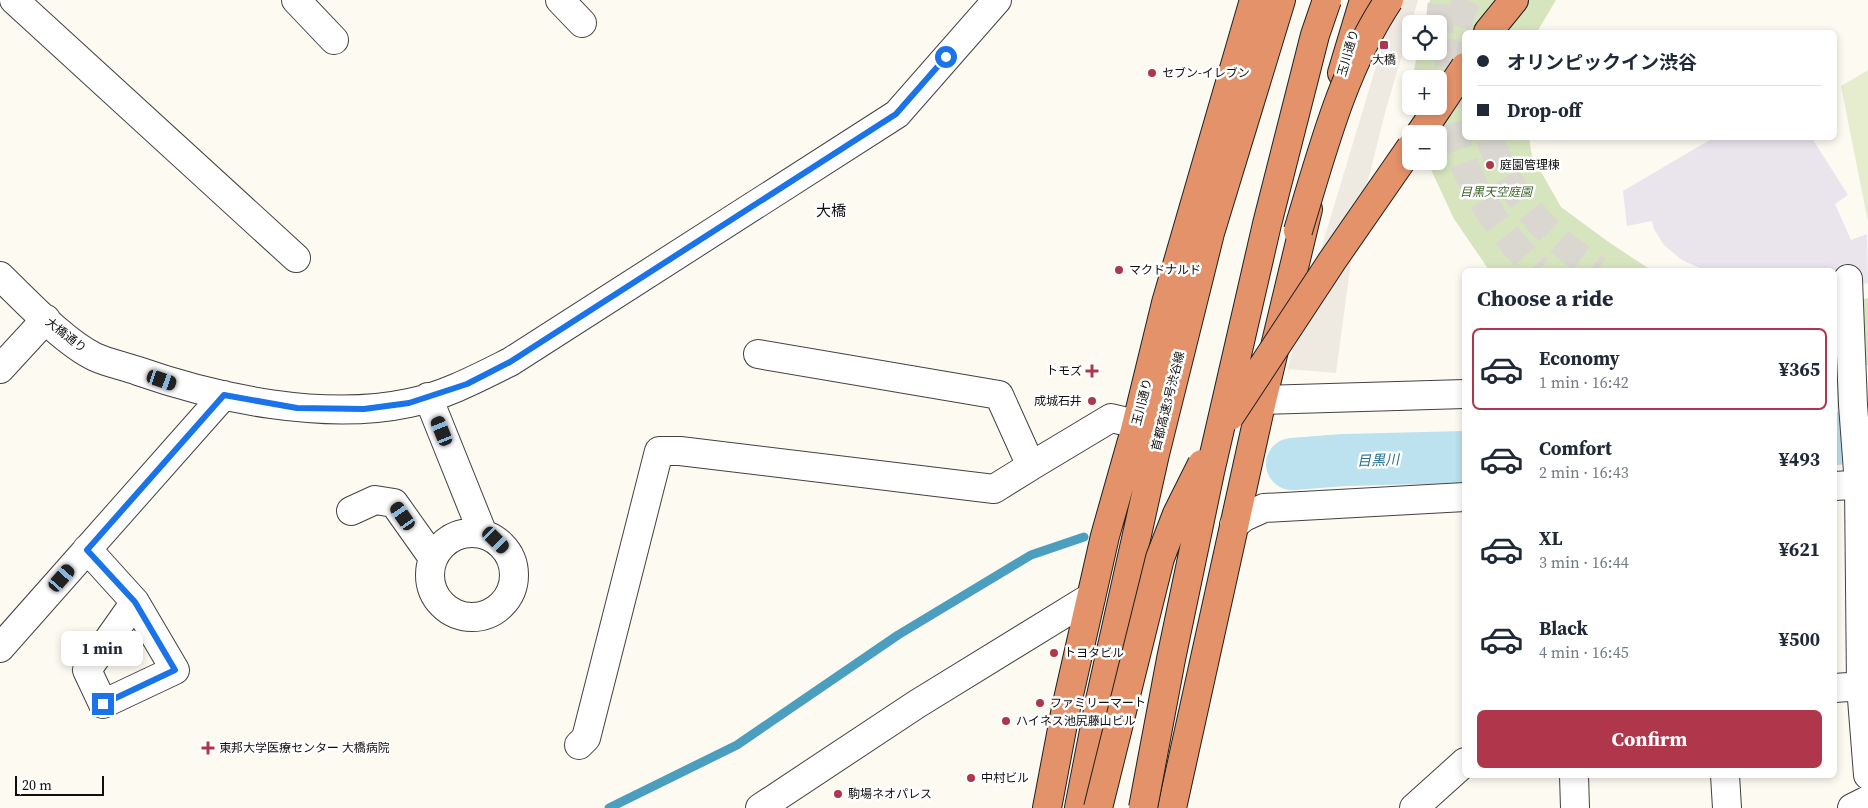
<!DOCTYPE html>
<meta charset="utf-8">
<style>
:root{--surface:#fff;--page:#f2f2f3;--text:#1f2937;--muted:#747a83;--line:#e0e1e3;--accent:#af364b}
body{margin:0;font-family:"Source Serif 4","Noto Sans JP",serif;background:var(--page);color:var(--text);height:100vh;display:flex;flex-direction:column;font-size:19px;white-space:nowrap}
*{box-sizing:border-box;margin:0}
p{font-size:16px;color:var(--muted)}
.icon{flex:none;width:28px;height:28px;fill:none;stroke:currentColor;stroke-width:2;stroke-linecap:round;stroke-linejoin:round}
.map{position:relative;flex:1;overflow:hidden}
.drawer{position:absolute;left:1462px;top:268px;width:375px;height:510px;display:flex;flex-direction:column;background:var(--surface);border-radius:8px;box-shadow:0 2px 8px #0003}
.drawer>*{flex:none}
.guide{position:absolute;left:1462px;top:30px;width:375px;height:110px;border-radius:8px;box-shadow:0 2px 8px #0003;display:grid;align-content:center;height:110px;padding:0 15px;background:var(--surface)}
.tools{position:absolute;left:1402px;top:15px;display:grid;gap:10px}
.tools a{display:grid;place-items:center;width:45px;height:45px;border-radius:8px;background:var(--surface);box-shadow:0 2px 8px #0003;font-size:25px}
.scale{position:absolute;left:15px;bottom:12px;width:89px;box-sizing:border-box;padding-left:5px;border:2px solid #0f0f0f;border-top:0;font-size:14px;line-height:18px;white-space:nowrap;color:#0f0f0f;-webkit-text-stroke:4px #fff;paint-order:stroke}
.end{position:absolute;width:22px;height:22px;margin:-11px;border:6px solid #1a73e8;background:#fff;box-shadow:0 0 0 2px #fff}
.from{border-radius:50%}
.bubble{position:absolute;height:35px;border-radius:8px;background:var(--surface);box-shadow:0 2px 8px #0003;font-size:16px;font-weight:700;line-height:35px;text-align:center}
.car{position:absolute;width:15px;height:30px;margin:-15px -8px;border-radius:6px;box-shadow:0 0 4px 1px #0007;background:linear-gradient(#222 24%,#8ab4d8 0 40%,#222 0 76%,#8ab4d8 0 86%,#222 0)}
.guide b{display:flex;align-items:center;gap:18px;height:48px;font-size:19px}
.guide b+b{border-top:1px solid var(--line)}
.guide i{width:12px;height:12px;background:var(--text)}
ul{padding:0;list-style:none}
li{display:flex;align-items:center;gap:15px;height:82px;margin:0 10px 8px;padding:0 5px;border:2px solid transparent;border-radius:8px}
li div{flex:1}
li b{display:block;font-size:19px}
li em{font-style:normal;font-weight:700}
li.on{border-color:var(--accent)}
li>.icon{width:45px;height:45px;stroke-width:1.5}
h2{padding:0 15px;font-size:22px;line-height:60px}
.action{display:flex;gap:10px;margin-top:auto;padding:10px 15px}
.action a{flex:1;height:58px;border-radius:8px;background:var(--accent);color:#fff;font-size:20px;font-weight:700;line-height:58px;text-align:center}
.map>svg:first-child{display:block}
.industrial{fill:#eae4ec}
.green{fill:#d7e5bf}
.pitch{fill:#e6edcf}
.plaza{fill:#eee9e1}
.lines{fill:none;stroke-linecap:round;stroke-linejoin:round}
.stream{stroke:#4b9ebe;stroke-width:9}
.river{stroke:#bce2ef;stroke-width:52}
.highway-tunnel{stroke:#d9d7d0;stroke-width:28;stroke-dasharray:28 14;stroke-linecap:butt}
.minor-casing{stroke:#424242;stroke-width:30}
.highway-casing{stroke:#202020;stroke-width:30}
.minor{stroke:#fff;stroke-width:28}
.highway{stroke:#e4926a;stroke-width:28}
.highway-bridge-casing{stroke:#202020;stroke-width:30;stroke-linecap:butt}
.highway-bridge{stroke:#e4926a;stroke-width:28}
.route{stroke:#1a73e8;stroke-width:6}
.poi-dot{fill:#af364b;stroke:#fff;stroke-width:2}
.labels{text-anchor:middle;stroke-width:5;stroke-linejoin:round;paint-order:stroke}
.street-label{font-size:12px;fill:#0f0f0f;stroke:#fff}
.poi-label{font-size:12px;fill:#0f0f0f;stroke:#fff;text-anchor:start}
.park-label{font-size:12px;font-style:italic;fill:#395f26;stroke:#fff}
.water-label{font-size:14px;font-style:italic;fill:#267092;stroke:#fff}
.quarter-label{font-size:15px;fill:#0f0f0f;stroke:#fff}
</style>
<div class="map">
<svg width="1868" height="808" viewBox="0 0 1868 808">
<rect width="100%" height="100%" fill="#fdfaf2"/>
<path class="industrial" d="M1713 138H1812L1848 195 1835 204 1851 240 1867 234 1868 283 1853 287 1835 288V270H1704L1682 260 1664 245 1654 229 1652 221 1627 226 1623 191Z"/>
<path class="green" d="M1430 0H1556L1537 32H1465V138H1529L1532 156 1561 207 1610 243 1651 270H1489L1454 219 1427 161H1439V134H1421L1416 106H1439V79H1412L1418 51H1439V24H1425Z
M1868 298V365L1835 368V303H1850Z"/>
<path class="pitch" d="M1868 70V222L1841 86Z"/>
<path class="plaza" d="M1396 0H1418L1386 109 1355 232 1336 373 1288 369 1298 326Z"/>
<g class="lines">
<path class="stream" d="M609 808 737 745 898 635 1031 555 1084 537"/>
<path class="river" d="M1835 439 1868 436
M1292 464 1344 460 1465 457"/>
<path class="highway-tunnel" d="M1467 0C1420 96 1465 202 1539 270
M1439 32 1442 0
M1490 138C1508 195 1548 238 1598 270
M1835 327 1868 324
M1835 360 1868 357"/>
<g class="minor-casing">
<path id="minor" d="M14 0 296 258
M296 0 334 40
M560 0 582 23
M0 276C26 301 64 342 95 357 108 363 124 366 138 371 218 399 325 421 409 403 444 396 478 378 510 362L897 114 997 0
M1848 279 1853 405 1859 485 1861 686 1868 775
M0 369 46 319
M428 397 483 534
M1263 400 1465 394
M1031 466 1111 418 1136 424
M1835 486 1868 484
M351 511 375 500 394 503 433 558
M1234 525 1244 517 1264 508 1465 497
M430 575a42 42 0 1 1 84 0a42 42 0 1 1-84 0Z
M87 549 135 602 175 670 103 704 87 670 135 602
M0 648 224 395
M1835 688 1861 686
M579 745 586 738 659 451H680L994 489 1031 466 999 395 758 354
M1574 775 1575 808
M1725 775 1727 808
M760 808 917 704 1091 597
M1414 808 1465 762
M1852 808 1868 800"/>
</g>
<g class="highway-casing">
<path id="highway" d="M1488 32 1514 0
M1342 73 1364 0
M1047 808 1066 708 1105 536 1135 430 1166 303 1254 0
M1079 808 1100 700 1155 454 1210 233 1281 0
M1172 808 1259 413 1308 209"/>
</g>
<use href="#minor" class="minor"/>
<use href="#highway" class="highway"/>
<g class="highway-bridge-casing">
<path id="highway-bridge" d="M1439 106 1465 67
M1420 134 1439 106
M1298 231C1322 152 1343 69 1389 0
M1230 416 1332 261 1411 147
M1098 808 1160 558 1177 514 1202 464
M1143 808 1171 659 1210 472 1267 224 1315 35 1327 0"/>
</g>
<use href="#highway-bridge" class="highway-bridge"/>
</g>
<g class="lines">
<path class="route" d="M103 704 175 670 135 602 87 550 224 395 297 408 364 409 409 403 467 384 510 362 896 114 946 57"/>
</g>
<g class="poi-dot">
<rect x="1379" y="40" width="10" height="10" rx="2.5"/>
<circle cx="1152" cy="73" r="5"/>
<circle cx="1490" cy="165" r="5"/>
<circle cx="1119" cy="270" r="5"/>
<path d="M1089.5 363.5h5v5h5v5h-5v5h-5v-5h-5v-5h5z"/>
<circle cx="1092" cy="401" r="5"/>
<circle cx="1054" cy="653" r="5"/>
<circle cx="1040" cy="703" r="5"/>
<circle cx="1006" cy="721" r="5"/>
<path d="M205.5 740.5h5v5h5v5h-5v5h-5v-5h-5v-5h5z"/>
<circle cx="971" cy="778" r="5"/>
<circle cx="838" cy="794" r="5"/>
</g>
<g class="labels">
<g class="street-label">
<text transform="translate(1348 53) rotate(-74)" y="4">玉川通り</text>
<text transform="translate(66 335) rotate(38)" y="4">大橋通り</text>
<text transform="translate(1168 401) rotate(-76)" y="4">首都高速3号渋谷線</text>
<text transform="translate(1142 402) rotate(-76)" y="4">玉川通り</text>
</g>
<g class="poi-label">
<text x="1384" y="64" text-anchor="middle">大橋</text>
<text x="1162" y="77">セブン-イレブン</text>
<text x="1500" y="169">庭園管理棟</text>
<text x="1129" y="274">マクドナルド</text>
<text x="1082" y="375" text-anchor="end">トモズ</text>
<text x="1082" y="405" text-anchor="end">成城石井</text>
<text x="1064" y="657">トヨタビル</text>
<text x="1050" y="707">ファミリーマート</text>
<text x="1016" y="725">ハイネス池尻藤山ビル</text>
<text x="219" y="752">東邦大学医療センター 大橋病院</text>
<text x="981" y="782">中村ビル</text>
<text x="848" y="798">駒場ネオパレス</text>
</g>
<g class="park-label">
<text x="1496" y="196">目黒天空庭園</text>
</g>
<g class="water-label">
<text transform="translate(1378 460) rotate(-2)" y="5">目黒川</text>
</g>
<g class="quarter-label">
<text x="831" y="216">大橋</text>
</g>
</g>
</svg>
<div class="tools">
<a><svg class="icon" aria-label="locate" viewBox="0 0 24 24"><circle cx="12" cy="12" r="6"/><path d="M12 2v4M12 18v4M2 12h4M18 12h4"/></svg></a>
<a>+</a>
<a>−</a>
</div>
<div class="scale">20 m</div>
<i class="end from" style="left:946px;top:57px"></i>
<i class="end" style="left:103px;top:704px"></i>
<div class="bubble" style="left:61px;top:631px;width:82px">1 min</div>
<i class="car" style="left:162px;top:380px;rotate:109deg"></i>
<i class="car" style="left:442px;top:431px;rotate:338deg"></i>
<i class="car" style="left:403px;top:516px;rotate:325deg"></i>
<i class="car" style="left:496px;top:540px;rotate:135deg"></i>
<i class="car" style="left:62px;top:578px;rotate:41deg"></i>
<div class="guide">
<b><i class="from"></i>オリンピックイン渋谷</b>
<b><i></i>Drop-off</b>
</div>
<section class="drawer">
<h2>Choose a ride</h2>
<ul>
<li class="on"><svg class="icon" aria-label="car" viewBox="0 0 24 24"><path d="M5 17H2v-5l4-1 3-4h7l3 4 3 1v5h-3M9 17h6M6 11h13"/><circle cx="7" cy="17" r="2"/><circle cx="17" cy="17" r="2"/></svg><div><b>Economy</b><p>1 min · 16:42</p></div><em>¥365</em></li>
<li><svg class="icon" aria-label="car" viewBox="0 0 24 24"><path d="M5 17H2v-5l4-1 3-4h7l3 4 3 1v5h-3M9 17h6M6 11h13"/><circle cx="7" cy="17" r="2"/><circle cx="17" cy="17" r="2"/></svg><div><b>Comfort</b><p>2 min · 16:43</p></div><em>¥493</em></li>
<li><svg class="icon" aria-label="car" viewBox="0 0 24 24"><path d="M5 17H2v-5l4-1 3-4h7l3 4 3 1v5h-3M9 17h6M6 11h13"/><circle cx="7" cy="17" r="2"/><circle cx="17" cy="17" r="2"/></svg><div><b>XL</b><p>3 min · 16:44</p></div><em>¥621</em></li>
<li><svg class="icon" aria-label="car" viewBox="0 0 24 24"><path d="M5 17H2v-5l4-1 3-4h7l3 4 3 1v5h-3M9 17h6M6 11h13"/><circle cx="7" cy="17" r="2"/><circle cx="17" cy="17" r="2"/></svg><div><b>Black</b><p>4 min · 16:45</p></div><em>¥500</em></li>
</ul>
<div class="action"><a>Confirm</a></div>
</section>
</div>
